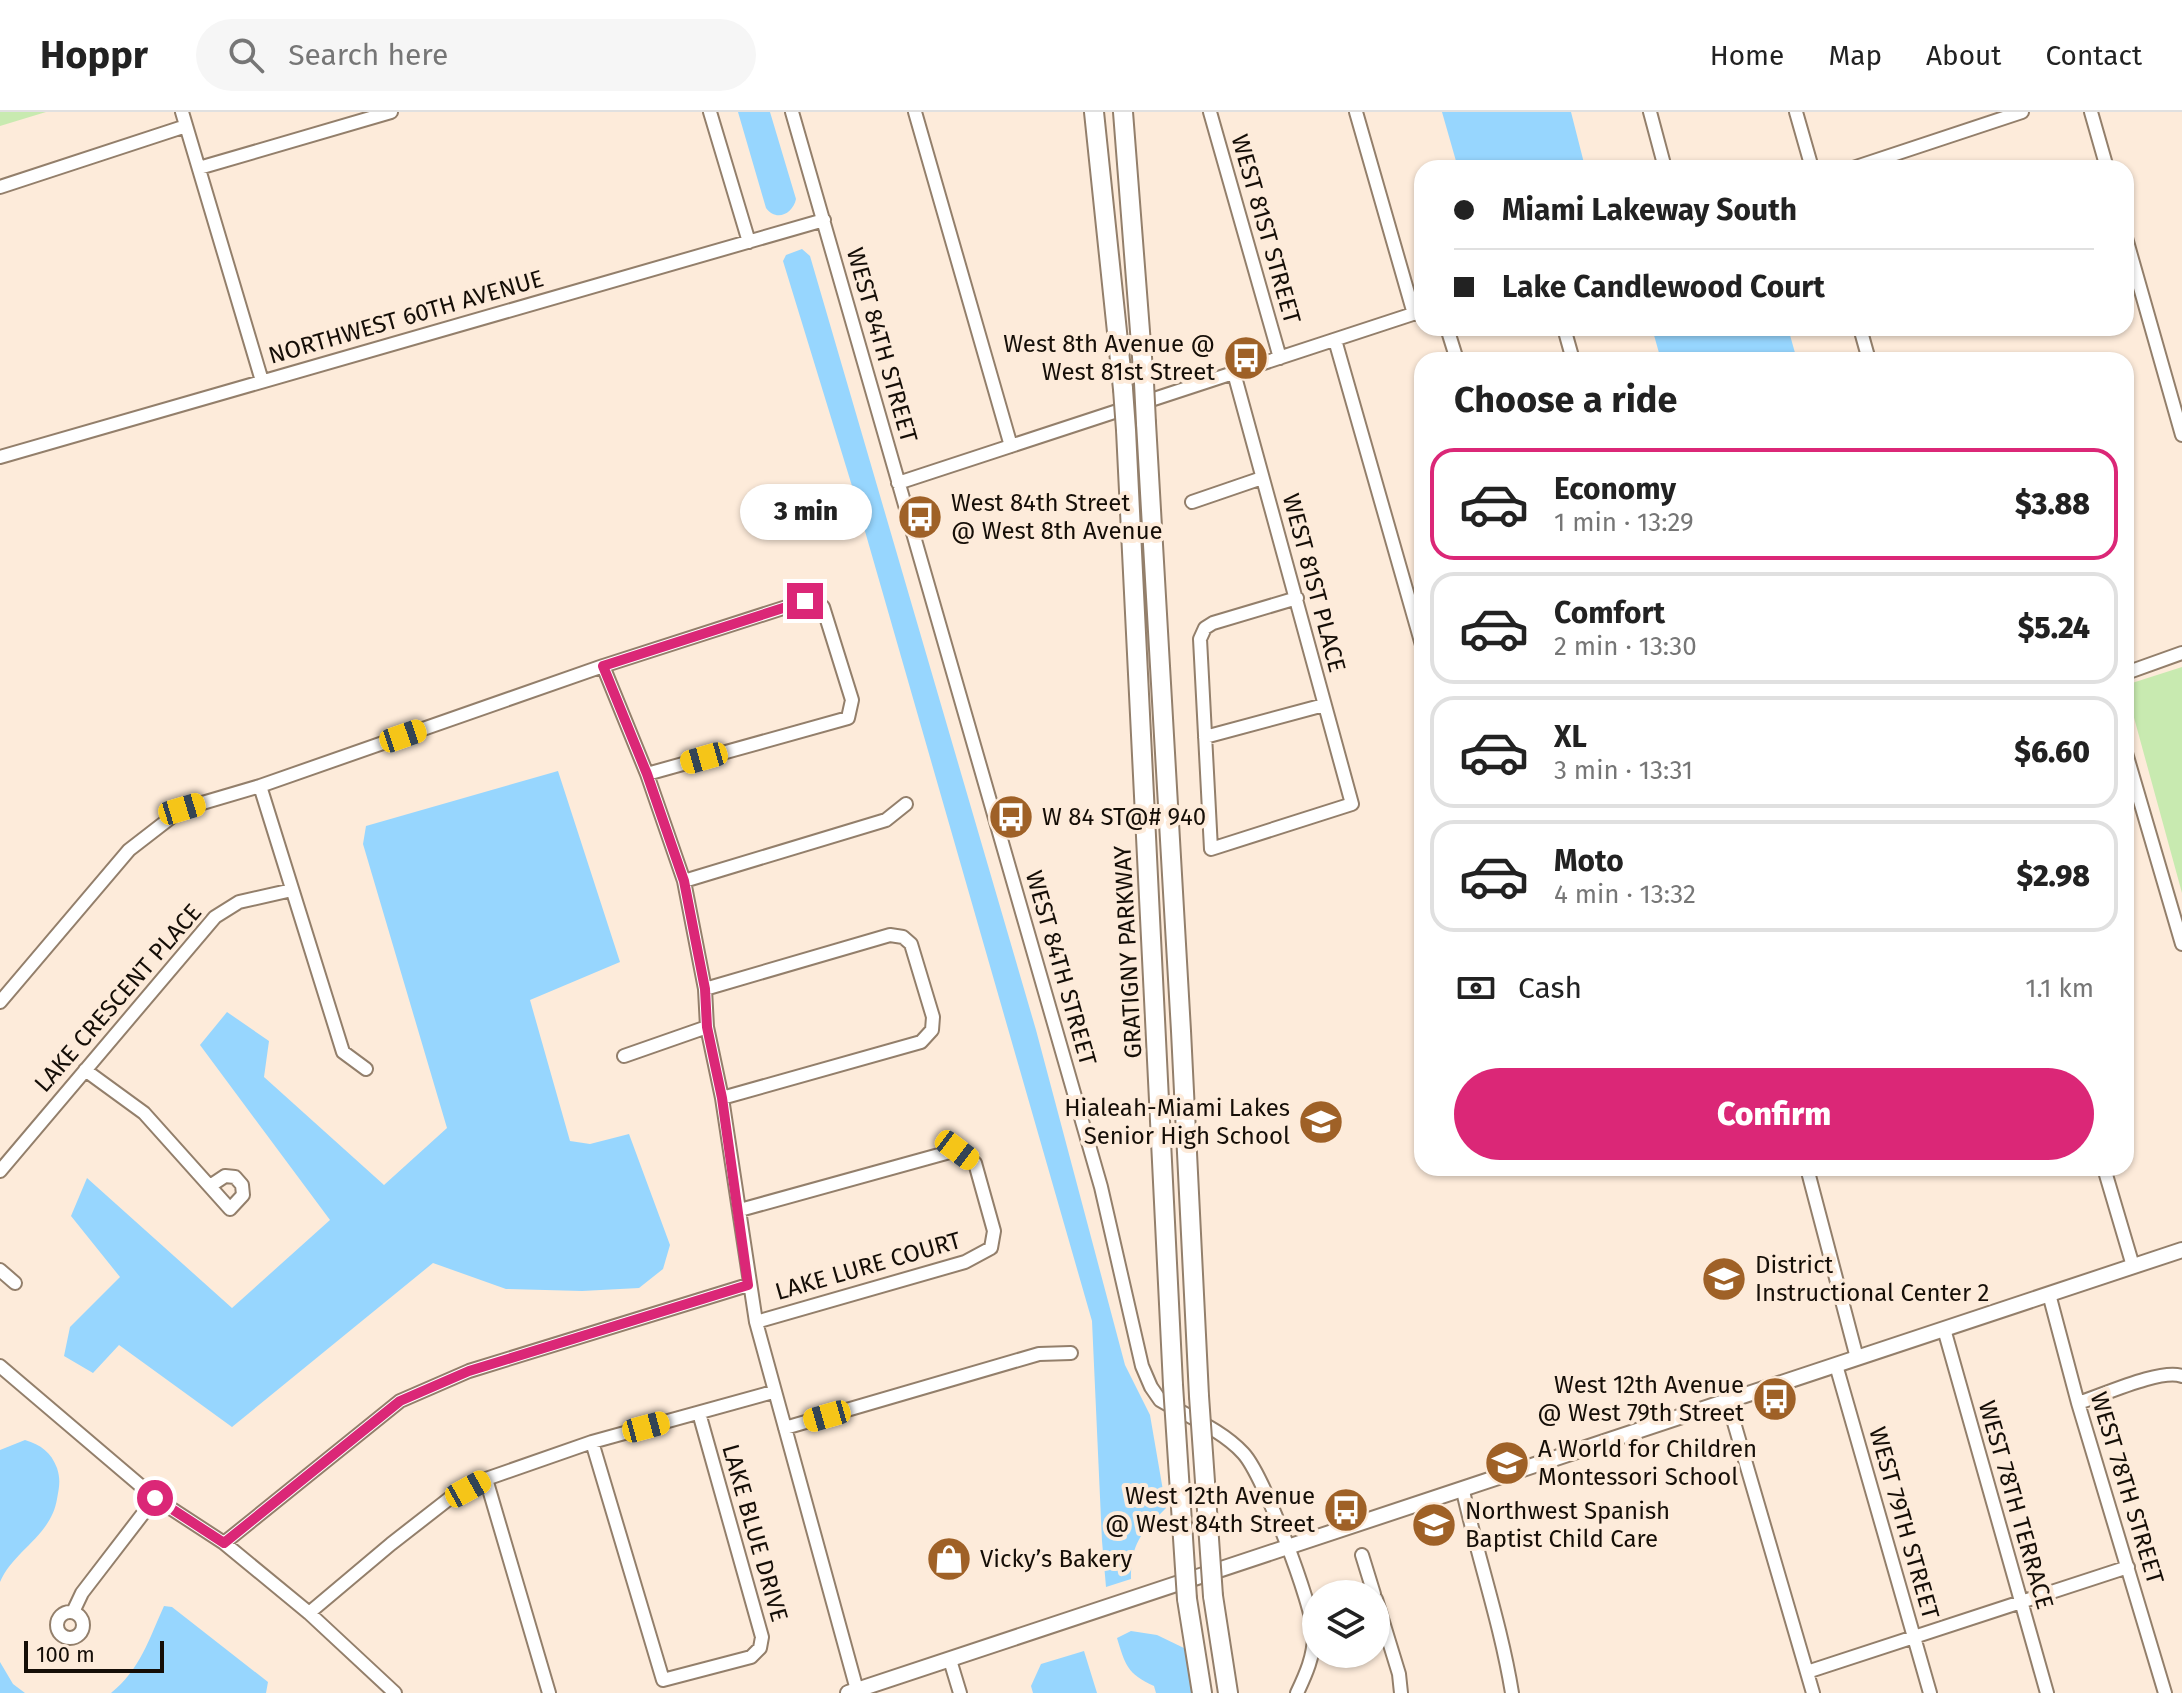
<!DOCTYPE html>
<meta charset="utf-8">
<style>
:root{--surface:#fff;--page:#f6f6f6;--text:#222;--muted:#767676;--line:#e0e0e0;--accent:#db2777}
body{margin:0;font-family:"Fira Sans",sans-serif;background:var(--page);color:var(--text);height:100vh;display:flex;flex-direction:column;font-size:30px;white-space:nowrap}
*{box-sizing:border-box;margin:0}
p{font-size:26px;color:var(--muted)}
.icon{flex:none;width:44px;height:44px;fill:none;stroke:currentColor;stroke-width:2;stroke-linecap:round;stroke-linejoin:round}
.map{position:relative;flex:1;overflow:hidden}
.side{position:absolute;left:1414px;top:240px;width:720px;height:824px;display:flex;flex-direction:column;background:var(--surface);border-radius:24px;box-shadow:0 2px 6px #0004}
.side>*{flex:none}
.guide{position:absolute;left:1414px;top:48px;width:720px;height:176px;border-radius:24px;box-shadow:0 2px 6px #0004;display:grid;align-content:center;height:176px;padding:0 40px;background:var(--surface)}
.controls{position:absolute;left:1302px;top:1468px;display:grid;gap:16px}
.controls a{display:grid;place-items:center;width:88px;height:88px;border-radius:50%;background:var(--surface);box-shadow:0 2px 6px #0004;font-size:40px}
.scale{position:absolute;left:24px;bottom:20px;width:140px;box-sizing:border-box;padding-left:8px;border:4px solid #150e07;border-top:0;font-size:22px;line-height:28px;white-space:nowrap;color:#150e07;-webkit-text-stroke:6px #fdebda;paint-order:stroke}
.end{position:absolute;width:36px;height:36px;margin:-18px;border:10px solid #db2777;background:#fff;box-shadow:0 0 0 4px #fff}
.from{border-radius:50%}
.bubble{position:absolute;height:56px;border-radius:28px;background:var(--surface);box-shadow:0 2px 6px #0004;font-size:26px;font-weight:800;line-height:56px;text-align:center}
.car{position:absolute;width:24px;height:48px;margin:-24px -12px;border-radius:10px;box-shadow:0 0 6px 2px #0007;background:linear-gradient(#f5c518 24%,#345 0 40%,#f5c518 0 76%,#345 0 86%,#f5c518 0)}
.guide b{display:flex;align-items:center;gap:28px;height:76px;font-size:30px}
.guide b+b{border-top:2px solid var(--line)}
.guide i{width:20px;height:20px;background:var(--text)}
ul{padding:0;list-style:none}
li{display:flex;align-items:center;gap:24px;height:112px;margin:0 16px 12px;padding:0 24px;border:4px solid var(--line);border-radius:24px}
li div{flex:1}
li b{display:block;font-size:30px}
li em{font-style:normal;font-weight:800}
li.on{border-color:var(--accent)}
li>.icon{width:72px;height:72px;stroke-width:1.5}
h2{padding:0 40px;font-size:36px;line-height:96px}
.pay{display:flex;align-items:center;gap:20px;height:88px;padding:0 40px;font-size:30px}
.pay p{margin-inline-start:auto}
.primary-button{display:flex;gap:16px;margin-top:auto;padding:16px 40px}
.primary-button a{flex:1;height:92px;border-radius:48px;background:var(--accent);color:#fff;font-size:32px;font-weight:800;line-height:92px;text-align:center}
header{display:flex;align-items:center;gap:48px;box-sizing:border-box;height:112px;padding:0 40px;background:var(--surface);border-bottom:2px solid var(--line)}
header strong{font-size:38px}
nav{display:flex;gap:44px;margin-inline-start:auto;font-size:28px}
.search{width:560px;height:72px;background:var(--page);display:flex;align-items:center;gap:20px;box-sizing:border-box;padding:0 28px;border-radius:44px;color:var(--muted);font-size:30px}
.map>svg:first-child{display:block}
.green{fill:#c8eab0}
.water{fill:#97d6fe}
.lines{fill:none;stroke-linecap:round;stroke-linejoin:round}
.minor-casing{stroke:#937f6b;stroke-width:16}
.major-casing{stroke:#937f6b;stroke-width:18}
.highway-casing{stroke:#937f6b;stroke-width:22}
.minor{stroke:#fff;stroke-width:12}
.major{stroke:#fff;stroke-width:14}
.highway{stroke:#fff;stroke-width:18}
.highway-bridge-casing{stroke:#937f6b;stroke-width:22;stroke-linecap:butt}
.highway-bridge{stroke:#fff;stroke-width:18}
.route{stroke:#db2777;stroke-width:10}
.labels{text-anchor:middle;stroke-width:8;stroke-linejoin:round;paint-order:stroke}
.street-label{font-size:24px;fill:#150e07;stroke:#fdebda}
.poi-label{font-size:24px;fill:#150e07;stroke:#fdebda;text-anchor:start}
</style>
<header>
<strong>Hoppr</strong>
<div class="search"><svg class="icon" aria-label="search" viewBox="0 0 24 24"><circle cx="10" cy="10" r="6"/><path d="M15 15l6 6"/></svg>Search here</div>
<nav><a>Home</a><a>Map</a><a>About</a><a>Contact</a></nav>
</header>
<div class="map">
<svg width="2182" height="1581" viewBox="0 0 2182 1581">
<rect width="100%" height="100%" fill="#fdebda"/>
<path class="green" d="M0 0H46L0 14Z
M2182 555V781L2127 580 2132 571Z"/>
<path class="water" d="M738 0H770L796 87C793 102 776 110 766 96Z
M1442 0H1571L1585 55 1458 56Z
M802 137 810 144 1036 918 1125 1253 1150 1303 1166 1396C1141 1421 1131 1431 1131 1467L1106 1475 1102 1429 1092 1209 852 374 783 149 786 143Z
M1652 216H1788L1797 248H1661Z
M558 659 620 850 530 888 570 1029 590 1032 629 1022 670 1133 663 1157 639 1176 582 1179 506 1177 433 1151 232 1315 119 1233 93 1261 64 1244 70 1215 120 1165 71 1104 87 1066 232 1196 330 1108 200 933 227 900 269 929 264 965 384 1073 447 1016 363 732 366 714Z
M25 1328C41 1333 51 1340 57 1356 61 1368 59 1376 57 1387 51 1424 14 1438 0 1470V1338Z
M164 1494 172 1495 268 1570 266 1581H111C140 1558 149 1527 164 1494Z
M1131 1519 1157 1523 1186 1537 1195 1581H1156L1154 1574C1127 1562 1125 1552 1117 1526Z
M1084 1539 1097 1581H1033L1031 1574 1041 1552Z
M0 1550 13 1572 25 1581H0Z"/>
<g class="lines">
<g class="minor-casing">
<path id="minor" d="M182 0 262 269
M710 0 749 130
M792 0 1101 1075 1142 1254 1151 1275 1160 1288C1187 1304 1222 1318 1243 1341 1263 1362 1313 1493 1314 1523 1314 1544 1306 1562 1297 1581
M915 0 1011 334
M1210 0 1280 246
M1356 0 1414 202
M1650 0 1665 56
M1796 0 1812 56
M2091 0 2107 56
M199 56 391 0
M1853 56 2022 0
M0 75 186 14
M2126 126 2182 323
M1447 216 1457 248
M1564 216 1573 248
M1860 216 1869 248
M1335 228 1422 533
M1234 261 1352 692 1211 737 1200 527 1205 516 1213 511 1297 486
M0 345 824 108
M898 371 1422 199
M1192 390 1262 366
M603 554 647 662 684 769 705 877 707 915 722 986 756 1210 857 1578
M2126 561 2182 541
M1205 625 1324 593
M2126 641 2182 832
M260 674 343 940 366 957
M684 769 886 708 906 692
M705 877 890 823 903 825 911 832 933 905 932 918 921 930 722 986
M0 890 129 738 182 697 260 674 603 554 805 489 823 495 852 588 848 606 647 662
M624 944 707 915
M85 958 144 1001 230 1097 243 1083 242 1073 235 1065 225 1064 210 1074
M1807 1056 1857 1246
M2104 1056 2133 1154
M0 1059 215 805 239 790 292 778
M740 1098 957 1038 975 1051 994 1119 991 1136 965 1150 756 1210
M0 1158 15 1171
M2049 1182 2078 1291 2165 1581
M1944 1217 2047 1581
M1836 1253 1930 1581
M0 1254 155 1386 224 1431 309 1501 395 1581
M1728 1290 1813 1581
M2078 1291C2101 1284 2161 1256 2182 1264
M785 1316 1039 1242 1071 1241
M592 1330 663 1568 751 1545 760 1536 762 1525 699 1301
M486 1367 549 1581
M1463 1379C1478 1446 1501 1513 1512 1581
M224 1431 400 1289 469 1259 748 1173
M1362 1443 1374 1482
M1376 1487 1399 1562 1401 1581
M57 1513a13 13 0 1 1 26 0a13 13 0 1 1-26 0Z
M73 1500 82 1481 155 1386
M309 1501 391 1432 450 1386 486 1367 592 1330 773 1280
M950 1548 960 1581
M1807 1560 2128 1455"/>
</g>
<g class="major-casing">
<path id="major" d="M848 1581 2182 1138"/>
</g>
<g class="highway-casing">
<path id="highway" d="M1094 0 1123 277
M1123 0 1144 271
M1146 311 1181 919 1199 1284
M1126 318 1173 1273
M1213 1484 1228 1581
M1187 1487 1202 1581"/>
</g>
<use href="#minor" class="minor"/>
<use href="#major" class="major"/>
<use href="#highway" class="highway"/>
<g class="highway-bridge-casing">
<path id="highway-bridge" d="M1144 271 1146 311
M1123 277 1126 318
M1173 1273 1187 1487
M1199 1284 1213 1484"/>
</g>
<use href="#highway-bridge" class="highway-bridge"/>
</g>
<g class="lines">
<path class="route" d="M155 1386 224 1431 400 1289 469 1259 748 1173 722 986 707 915 705 877 684 769 647 662 603 554 805 489"/>
</g>
<defs>
<g id="bus-disc" transform="scale(2.3)"><circle r="9.5" fill="#9f6127" stroke="#fdebda"/><path d="M-5-6H5V4H4V6H2V4H-2V6H-4V4H-5ZM-3.5-4V0h7V-4ZM-3.5 1.2v1.5H-2V1.2ZM2 1.2v1.5H3.5V1.2Z" fill="#fff"/></g>
<g id="school-disc" transform="scale(2.3)"><circle r="9.5" fill="#9f6127" stroke="#fdebda"/><path d="M0-5L7-2L0 1L-7-2ZM-4 1L0 2.5L4 1V4Q0 6-4 4Z" fill="#fff"/></g>
<g id="shop-disc" transform="scale(2.3)"><circle r="9.5" fill="#9f6127" stroke="#fdebda"/><path d="M-5-2.5h2.3a2.7 3.5 0 0 1 5.4 0H5L5.5 6h-11ZM-1.5-2.5h3a1.5 2.3 0 0 0-3 0Z" fill="#fff"/></g>
</defs>
<g fill-rule="evenodd">
<use href="#bus-disc" x="1246" y="246"/>
<use href="#bus-disc" x="920" y="405"/>
<use href="#bus-disc" x="1011" y="705"/>
<use href="#school-disc" x="1321" y="1010"/>
<use href="#school-disc" x="1724" y="1167"/>
<use href="#bus-disc" x="1775" y="1287"/>
<use href="#school-disc" x="1507" y="1351"/>
<use href="#bus-disc" x="1346" y="1398"/>
<use href="#school-disc" x="1434" y="1413"/>
<use href="#shop-disc" x="949" y="1447"/>
</g>
<g class="labels">
<g class="street-label">
<text transform="translate(1266 117) rotate(74)" y="8">WEST 81ST STREET</text>
<text transform="translate(406 205) rotate(-16)" y="8">NORTHWEST 60TH AVENUE</text>
<text transform="translate(882 233) rotate(74)" y="8">WEST 84TH STREET</text>
<text transform="translate(1314 471) rotate(75)" y="8">WEST 81ST PLACE</text>
<text transform="translate(1128 840) rotate(-93)" y="8">GRATIGNY PARKWAY</text>
<text transform="translate(1061 856) rotate(74)" y="8">WEST 84TH STREET</text>
<text transform="translate(118 886) rotate(-49)" y="8">LAKE CRESCENT PLACE</text>
<text transform="translate(868 1154) rotate(-16)" y="8">LAKE LURE COURT</text>
<text transform="translate(2127 1376) rotate(73)" y="8">WEST 78TH STREET</text>
<text transform="translate(2016 1393) rotate(74)" y="8">WEST 78TH TERRACE</text>
<text transform="translate(1904 1411) rotate(74)" y="8">WEST 79TH STREET</text>
<text transform="translate(755 1421) rotate(74)" y="8">LAKE BLUE DRIVE</text>
</g>
<g class="poi-label">
<text x="1215" y="240" text-anchor="end">West 8th Avenue @<tspan x="1215" dy="28">West 81st Street</tspan></text>
<text x="951" y="399">West 84th Street<tspan x="951" dy="28">@ West 8th Avenue</tspan></text>
<text x="1042" y="713">W 84 ST@# 940</text>
<text x="1290" y="1004" text-anchor="end">Hialeah-Miami Lakes<tspan x="1290" dy="28">Senior High School</tspan></text>
<text x="1755" y="1161">District<tspan x="1755" dy="28">Instructional Center 2</tspan></text>
<text x="1744" y="1281" text-anchor="end">West 12th Avenue<tspan x="1744" dy="28">@ West 79th Street</tspan></text>
<text x="1538" y="1345">A World for Children<tspan x="1538" dy="28">Montessori School</tspan></text>
<text x="1315" y="1392" text-anchor="end">West 12th Avenue<tspan x="1315" dy="28">@ West 84th Street</tspan></text>
<text x="1465" y="1407">Northwest Spanish<tspan x="1465" dy="28">Baptist Child Care</tspan></text>
<text x="980" y="1455">Vicky’s Bakery</text>
</g>
</g>
</svg>
<div class="controls">
<a><svg class="icon" aria-label="layers" viewBox="0 0 24 24"><path d="M12 4l9 5-9 5-9-5zM3 14l9 5 9-5"/></svg></a>
</div>
<div class="scale">100 m</div>
<i class="end from" style="left:155px;top:1386px"></i>
<i class="end" style="left:805px;top:489px"></i>
<div class="bubble" style="left:740px;top:372px;width:132px">3 min</div>
<i class="car" style="left:403px;top:624px;rotate:71deg"></i>
<i class="car" style="left:704px;top:646px;rotate:254deg"></i>
<i class="car" style="left:182px;top:697px;rotate:73deg"></i>
<i class="car" style="left:957px;top:1038px;rotate:127deg"></i>
<i class="car" style="left:827px;top:1304px;rotate:254deg"></i>
<i class="car" style="left:646px;top:1315px;rotate:75deg"></i>
<i class="car" style="left:468px;top:1377px;rotate:61deg"></i>
<div class="guide">
<b><i class="from"></i>Miami Lakeway South</b>
<b><i></i>Lake Candlewood Court</b>
</div>
<section class="side">
<h2>Choose a ride</h2>
<ul>
<li class="on"><svg class="icon" aria-label="car" viewBox="0 0 24 24"><path d="M5 17H2v-5l4-1 3-4h7l3 4 3 1v5h-3M9 17h6M6 11h13"/><circle cx="7" cy="17" r="2"/><circle cx="17" cy="17" r="2"/></svg><div><b>Economy</b><p>1 min · 13:29</p></div><em>$3.88</em></li>
<li><svg class="icon" aria-label="car" viewBox="0 0 24 24"><path d="M5 17H2v-5l4-1 3-4h7l3 4 3 1v5h-3M9 17h6M6 11h13"/><circle cx="7" cy="17" r="2"/><circle cx="17" cy="17" r="2"/></svg><div><b>Comfort</b><p>2 min · 13:30</p></div><em>$5.24</em></li>
<li><svg class="icon" aria-label="car" viewBox="0 0 24 24"><path d="M5 17H2v-5l4-1 3-4h7l3 4 3 1v5h-3M9 17h6M6 11h13"/><circle cx="7" cy="17" r="2"/><circle cx="17" cy="17" r="2"/></svg><div><b>XL</b><p>3 min · 13:31</p></div><em>$6.60</em></li>
<li><svg class="icon" aria-label="car" viewBox="0 0 24 24"><path d="M5 17H2v-5l4-1 3-4h7l3 4 3 1v5h-3M9 17h6M6 11h13"/><circle cx="7" cy="17" r="2"/><circle cx="17" cy="17" r="2"/></svg><div><b>Moto</b><p>4 min · 13:32</p></div><em>$2.98</em></li>
</ul>
<div class="pay"><svg class="icon" aria-label="cash" viewBox="0 0 24 24"><path d="M3 7h18v10H3z"/><circle cx="12" cy="12" r="2"/></svg>Cash<p>1.1 km</p></div>
<div class="primary-button"><a>Confirm</a></div>
</section>
</div>
